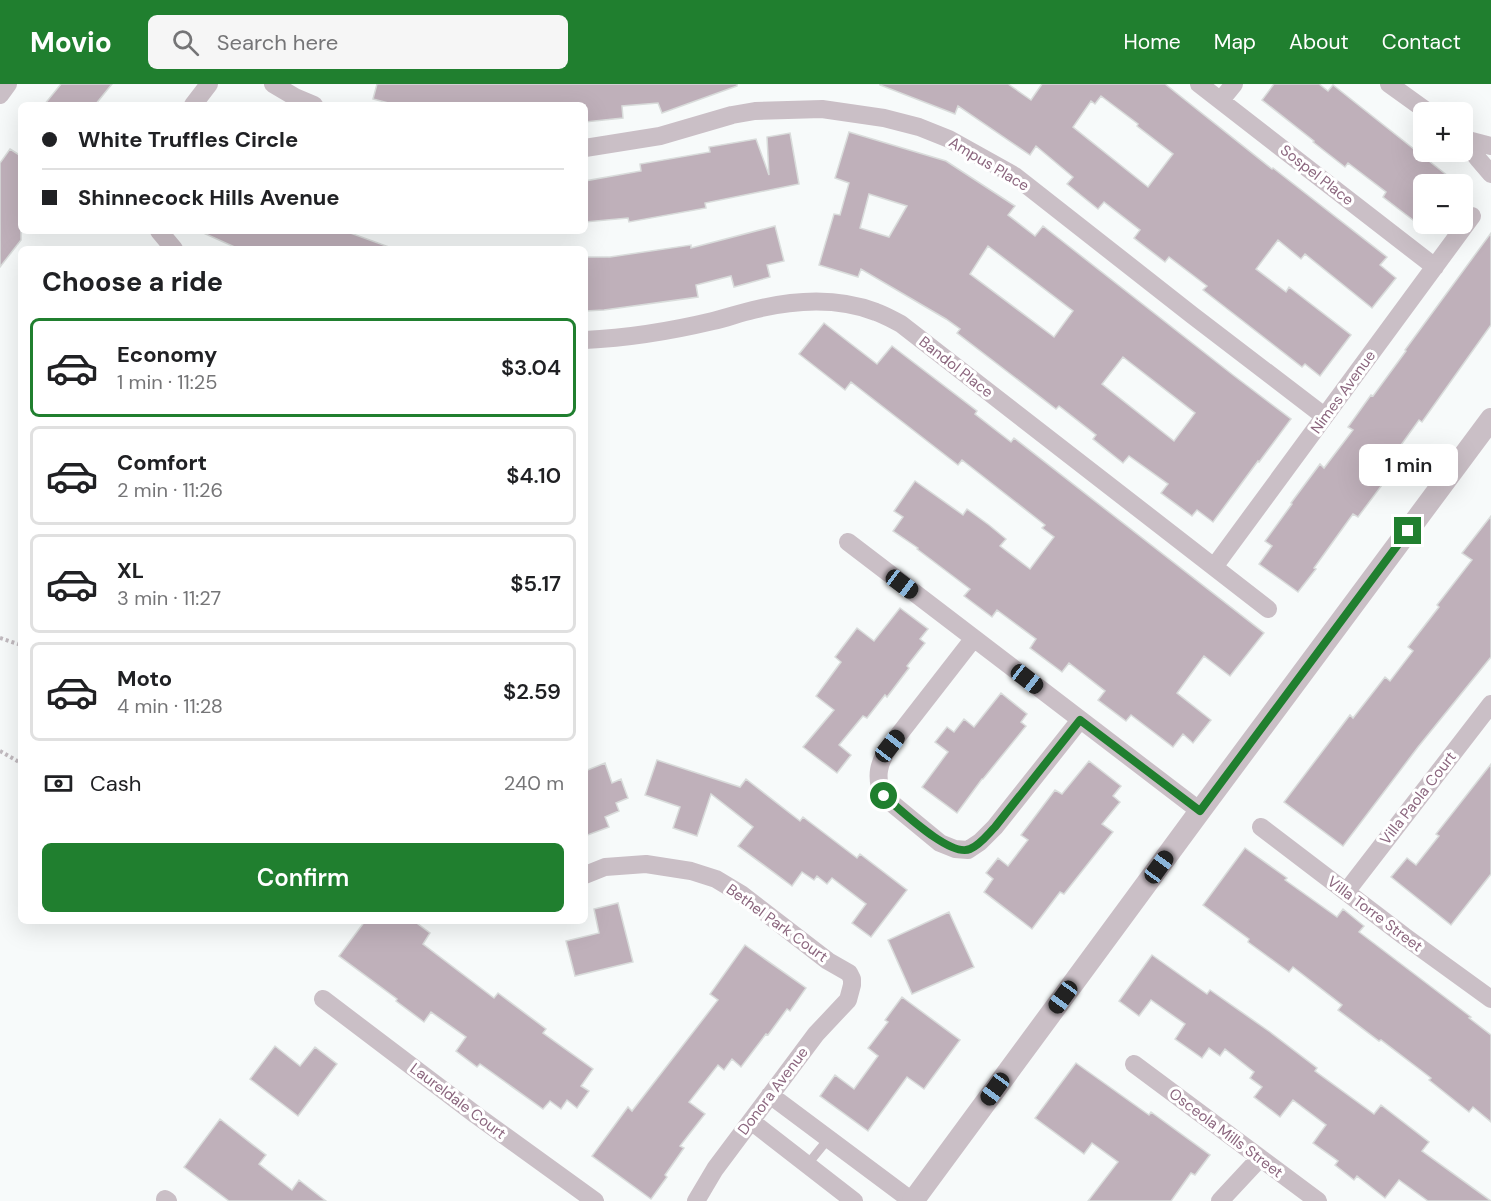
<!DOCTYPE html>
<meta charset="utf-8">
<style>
:root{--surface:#fff;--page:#f6f6f6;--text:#202124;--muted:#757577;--line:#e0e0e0;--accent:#207f2f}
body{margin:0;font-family:"DM Sans",sans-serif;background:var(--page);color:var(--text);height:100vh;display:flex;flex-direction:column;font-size:22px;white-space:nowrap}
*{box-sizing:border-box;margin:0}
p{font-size:20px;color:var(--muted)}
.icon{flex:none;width:33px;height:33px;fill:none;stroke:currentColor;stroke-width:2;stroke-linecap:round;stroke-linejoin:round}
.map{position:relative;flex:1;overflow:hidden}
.details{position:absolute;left:18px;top:162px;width:570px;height:678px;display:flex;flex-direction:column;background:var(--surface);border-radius:9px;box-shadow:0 6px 24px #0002}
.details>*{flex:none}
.top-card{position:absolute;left:18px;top:18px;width:570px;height:132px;border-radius:9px;box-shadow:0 6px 24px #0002;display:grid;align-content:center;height:132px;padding:0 24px;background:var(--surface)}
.tools{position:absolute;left:1413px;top:18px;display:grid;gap:12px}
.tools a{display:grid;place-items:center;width:60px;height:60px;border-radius:9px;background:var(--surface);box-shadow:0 6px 24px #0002;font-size:30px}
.end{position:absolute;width:27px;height:27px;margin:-14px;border:8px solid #207f2f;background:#fff;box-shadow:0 0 0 3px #fff}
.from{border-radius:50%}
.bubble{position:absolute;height:42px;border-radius:9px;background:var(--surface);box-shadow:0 6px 24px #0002;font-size:20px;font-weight:600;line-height:42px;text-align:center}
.car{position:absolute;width:18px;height:36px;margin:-18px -9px;border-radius:8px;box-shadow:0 0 4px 2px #0007;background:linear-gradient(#222 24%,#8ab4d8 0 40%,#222 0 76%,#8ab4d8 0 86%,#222 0)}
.top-card b{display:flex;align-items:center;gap:21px;height:57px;font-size:22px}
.top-card b+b{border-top:2px solid var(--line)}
.top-card i{width:15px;height:15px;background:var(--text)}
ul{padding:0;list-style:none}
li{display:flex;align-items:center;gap:18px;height:99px;margin:0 12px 9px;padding:0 12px;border:3px solid var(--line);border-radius:9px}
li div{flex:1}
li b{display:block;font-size:22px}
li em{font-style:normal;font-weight:600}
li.on{border-color:var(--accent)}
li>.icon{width:54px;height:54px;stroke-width:1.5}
h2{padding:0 24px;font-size:27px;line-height:72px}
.pay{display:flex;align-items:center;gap:15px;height:66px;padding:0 24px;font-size:22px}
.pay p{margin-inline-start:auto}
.cta{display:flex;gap:12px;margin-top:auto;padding:12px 24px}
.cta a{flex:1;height:69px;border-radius:9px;background:var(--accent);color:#fff;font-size:24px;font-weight:600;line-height:69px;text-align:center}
header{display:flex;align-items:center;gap:36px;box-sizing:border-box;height:84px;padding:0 30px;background:var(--accent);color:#fff}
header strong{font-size:28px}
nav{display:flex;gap:33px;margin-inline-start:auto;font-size:21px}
.search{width:420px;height:54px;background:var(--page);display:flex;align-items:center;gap:15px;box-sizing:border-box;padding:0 21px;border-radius:9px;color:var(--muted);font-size:22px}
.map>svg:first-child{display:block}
.building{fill:#bfb0ba;stroke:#d9dcdb;stroke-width:1.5;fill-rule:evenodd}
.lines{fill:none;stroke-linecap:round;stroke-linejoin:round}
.path{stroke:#c1babf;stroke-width:4;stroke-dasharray:3 3;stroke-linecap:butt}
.service{stroke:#cabfc6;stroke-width:9}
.minor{stroke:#cabfc6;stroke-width:18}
.tertiary{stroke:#cabfc6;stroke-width:22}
.route{stroke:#207f2f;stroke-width:8}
.labels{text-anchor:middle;stroke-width:6;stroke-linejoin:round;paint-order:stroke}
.street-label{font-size:15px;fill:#8b667e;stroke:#fff}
</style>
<header>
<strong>Movio</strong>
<div class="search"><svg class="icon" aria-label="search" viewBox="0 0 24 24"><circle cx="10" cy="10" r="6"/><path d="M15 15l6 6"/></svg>Search here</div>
<nav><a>Home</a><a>Map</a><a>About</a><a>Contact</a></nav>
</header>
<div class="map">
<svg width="1491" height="1117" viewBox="0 0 1491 1117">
<rect width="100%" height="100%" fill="#f7fafa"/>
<path class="building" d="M61 0H112L95 21H44Z
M377 0H737V2L662 29 658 19 622 22 623 34 585 38V21H396L373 15Z
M880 0H1008L1031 16 1042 0H1165L1272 85 1273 84 1387 173 1380 181 1396 194 1372 224 1305 170 1301 175 1278 156 1256 185 1286 208 1289 203 1351 251 1320 292 1305 280 1302 283 1203 206 1207 202 1169 173 1165 178 1134 154 1140 146 1104 118 1098 125 1067 100 1073 93 1036 62 1030 71 958 22 955 30 880 1ZM1101 12 1138 40 1137 42 1173 70 1148 103 1073 43 1091 17 1095 20Z
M1274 0H1319L1328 7 1333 1 1458 100H1424V136L1417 131 1413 136 1383 113 1386 108 1348 79 1345 83 1313 58 1314 57 1262 16Z
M849 48 946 77 1015 122 1008 131 1035 152 1043 142 1233 291 1291 335 1259 378 1258 377 1213 438 1197 426 1192 432 1161 409 1168 400 1129 372 1123 379 1093 355 1096 351 1059 322 1056 325 957 249 960 245 946 235 861 185 858 193 819 181 834 130 840 131 849 99 835 94ZM869 110 907 122 889 153 860 144ZM988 162 1073 227 1054 253 970 190ZM1123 273 1195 329 1174 357 1102 300Z
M790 49 799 100 705 119 706 124 629 138 628 134 585 138V97L641 87 640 80 710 68 709 63 756 55 769 91 767 53Z
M10 65 21 72V156L0 183V79Z
M775 142 784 177 767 181 770 193 734 203 731 192 696 201 698 213 604 226 585 227V173H610L691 161V164Z
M199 147H345L389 163V165H239Z
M1491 149V241L1422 338 1419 336 1375 397 1382 401 1358 433 1353 430 1314 484 1316 485 1298 508 1259 480 1272 462 1265 457 1292 420 1291 419 1320 380 1324 384 1353 346 1348 343 1371 311 1373 312 1406 267 1405 266Z
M824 239 877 280 892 262 977 327 975 330 1011 358 1014 354 1264 549 1230 592 1204 572 1177 609 1211 636 1193 659 1183 650 1173 663 1131 631 1126 637 1098 616 1105 607 1069 579 1062 588 1030 564 1036 555 997 526 992 533 964 512 970 505 917 465 918 464 893 447 903 433 894 427 915 397 963 431 967 425 989 441 1006 455 1000 462 1030 485 1054 453 1042 444 1045 441 962 376 958 381 851 298 845 306 799 270Z
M1491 432V573L1418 663 1343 762 1284 718 1350 631 1353 634 1385 593 1390 597 1413 567 1408 563 1439 523 1437 521 1472 476 1462 469Z
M900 524 928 545 920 555 925 559 907 582 909 584 887 613 885 611 867 634 863 632 839 661 851 671 837 689 803 663 834 626 816 612 841 578 835 573 857 544 874 557Z
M1001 609 1027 630 1021 638 1026 642 983 695H982L957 729 922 703 948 668 935 658 947 643 954 648 964 635 974 643Z
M657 676 740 703 746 695 800 737 803 733 857 774 860 770 907 806 871 853 852 839 866 820 832 794 827 800 817 792 814 796 802 788 792 802 738 762 753 743 711 710 697 752 673 744 680 723 645 711Z
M1089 677 1121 702 1113 712 1120 718 1102 740 1113 748 1064 810 1060 808 1032 845 984 808 993 795 986 789 998 774 1008 782 1028 756 1021 751 1055 706 1062 710Z
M605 679 612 699 621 695 628 714 616 719 619 727 605 733 609 743 585 752V687Z
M1491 680V790L1451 841 1391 793 1407 774 1416 781 1439 752 1436 750Z
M1245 764 1287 794 1285 796 1337 833 1343 825 1364 842 1359 848 1471 933 1469 934 1491 951V1038L1473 1023 1469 1028 1429 996 1431 994 1381 956 1379 957 1338 926 1342 921 1293 883 1289 888 1248 858 1249 855 1203 821Z
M618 819 633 878 575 892 566 857 599 849 594 825Z
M949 828 974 883 912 910 888 856Z
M365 837H414L430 849 423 860 494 914 498 909 546 945 543 949 593 985 581 1002 589 1007 577 1024 567 1016 561 1025 550 1017 543 1025 480 980 477 983 456 967 466 953 431 928 424 938 396 917 397 915 339 872Z
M745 861 806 904 790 927 787 925 768 951 766 950 741 983 732 975 724 986 718 981 689 1018 705 1030 680 1062 684 1064 665 1091 667 1093 651 1115 592 1072 628 1023 632 1027 718 916 710 910Z
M1152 871 1207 910 1210 906 1270 948 1317 984 1315 987 1374 1030 1381 1021 1429 1058 1422 1067 1491 1117H1428L1399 1096 1385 1114 1357 1092 1354 1096 1335 1081 1338 1077 1313 1059 1326 1041 1293 1016 1280 1033 1254 1013 1262 1003 1250 994 1254 988 1225 965 1220 972 1209 964 1202 974 1175 955 1185 940 1151 916 1139 932 1119 917Z
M902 913 960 956 924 1005 907 993 868 1047 820 1012 835 991 854 1005 878 972 868 964 888 938 885 936Z
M275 962 300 982 315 963 337 980 298 1032 250 995Z
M1076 979 1149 1031 1151 1028 1210 1071 1195 1091 1191 1089 1171 1117H1088L1118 1078 1092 1059 1084 1070 1035 1034Z
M220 1035 266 1071 259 1080 292 1106 299 1096 326 1117H229L184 1083Z"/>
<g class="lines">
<path class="path" d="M0 554 21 561
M0 667 21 679"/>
<path class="service" d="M807 1081 829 1054"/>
<path class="minor" d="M273 0 295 13 314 21
M1199 0 1435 183
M1389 0 1428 28
M0 11 8 0
M1221 16 1234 0
M193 21 209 0
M1462 54 1479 76 1491 90
M1464 55 1491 62
M585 64 660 52 732 31 755 27 822 25 884 34 919 43 949 55 1015 92 1192 231 1324 332
M159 147 174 165
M585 256C628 254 671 247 713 237 726 234 740 229 753 226 793 216 837 213 876 228 885 231 893 236 901 240L1268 525
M848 458 1200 727
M1214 483 1472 132
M974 554 890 662C878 679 875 693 883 712L940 759 955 765 968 766 980 758 995 743 1080 636
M1261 743 1404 852 1491 915
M585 791 605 783 646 780 691 787 716 795 741 810 828 877 849 889 852 895V901L848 916 816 950 715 1085 696 1117
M1346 808 1491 620
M323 915 476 1031 595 1117
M1134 980 1318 1117
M770 1011 912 1117
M751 1037 854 1117
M165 1115 168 1117
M1220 1117 1260 1074"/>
<path class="tertiary" d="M913 1117 1200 727 1491 335"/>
</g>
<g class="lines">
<path class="route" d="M884 712C900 725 950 774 970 765 980 761 988 750 995 743L1080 636 1200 727 1408 447"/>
</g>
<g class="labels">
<g class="street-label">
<text transform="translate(989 80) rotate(31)" y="5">Ampus Place</text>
<text transform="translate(1317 91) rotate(38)" y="5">Sospel Place</text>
<text transform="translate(956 283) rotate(38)" y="5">Bandol Place</text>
<text transform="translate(1343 308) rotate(-54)" y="5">Nimes Avenue</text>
<text transform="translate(1418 714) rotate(-52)" y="5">Villa Paola Court</text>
<text transform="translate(1375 830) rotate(37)" y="5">Villa Torre Street</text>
<text transform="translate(777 839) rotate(36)" y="5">Bethel Park Court</text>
<text transform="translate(773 1007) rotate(-53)" y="5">Donora Avenue</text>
<text transform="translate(458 1017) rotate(37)" y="5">Laureldale Court</text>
<text transform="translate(1226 1049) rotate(37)" y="5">Osceola Mills Street</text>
</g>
</g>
</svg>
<div class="tools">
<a>+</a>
<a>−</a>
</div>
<i class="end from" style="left:884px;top:712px"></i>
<i class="end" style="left:1408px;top:447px"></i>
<div class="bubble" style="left:1359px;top:360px;width:99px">1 min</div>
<i class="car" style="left:902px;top:500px;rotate:127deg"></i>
<i class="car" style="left:1027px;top:595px;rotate:128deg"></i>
<i class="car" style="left:890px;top:662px;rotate:38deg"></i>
<i class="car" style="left:1159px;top:783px;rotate:36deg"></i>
<i class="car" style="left:1063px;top:913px;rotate:216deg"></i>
<i class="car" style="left:995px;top:1005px;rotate:216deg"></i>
<div class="top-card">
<b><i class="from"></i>White Truffles Circle</b>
<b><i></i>Shinnecock Hills Avenue</b>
</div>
<section class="details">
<h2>Choose a ride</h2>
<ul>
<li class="on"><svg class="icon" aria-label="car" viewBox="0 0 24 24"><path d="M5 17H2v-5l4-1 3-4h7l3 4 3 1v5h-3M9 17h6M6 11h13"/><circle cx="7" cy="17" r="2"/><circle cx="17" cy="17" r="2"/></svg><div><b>Economy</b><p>1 min · 11:25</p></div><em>$3.04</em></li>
<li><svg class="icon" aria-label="car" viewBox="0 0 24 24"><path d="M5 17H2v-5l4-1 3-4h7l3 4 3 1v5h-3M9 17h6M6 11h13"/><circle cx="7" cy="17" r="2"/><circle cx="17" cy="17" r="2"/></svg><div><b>Comfort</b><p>2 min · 11:26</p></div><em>$4.10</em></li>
<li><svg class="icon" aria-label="car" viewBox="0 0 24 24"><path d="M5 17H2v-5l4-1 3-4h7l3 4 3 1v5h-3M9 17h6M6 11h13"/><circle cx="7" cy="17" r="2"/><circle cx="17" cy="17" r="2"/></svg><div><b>XL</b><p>3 min · 11:27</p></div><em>$5.17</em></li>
<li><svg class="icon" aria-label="car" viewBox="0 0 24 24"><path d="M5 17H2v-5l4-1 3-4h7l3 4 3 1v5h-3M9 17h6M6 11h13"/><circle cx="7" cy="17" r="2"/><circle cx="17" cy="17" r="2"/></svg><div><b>Moto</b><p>4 min · 11:28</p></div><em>$2.59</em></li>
</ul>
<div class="pay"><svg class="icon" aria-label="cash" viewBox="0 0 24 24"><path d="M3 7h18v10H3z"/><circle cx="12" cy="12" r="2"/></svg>Cash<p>240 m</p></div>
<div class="cta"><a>Confirm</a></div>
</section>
</div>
